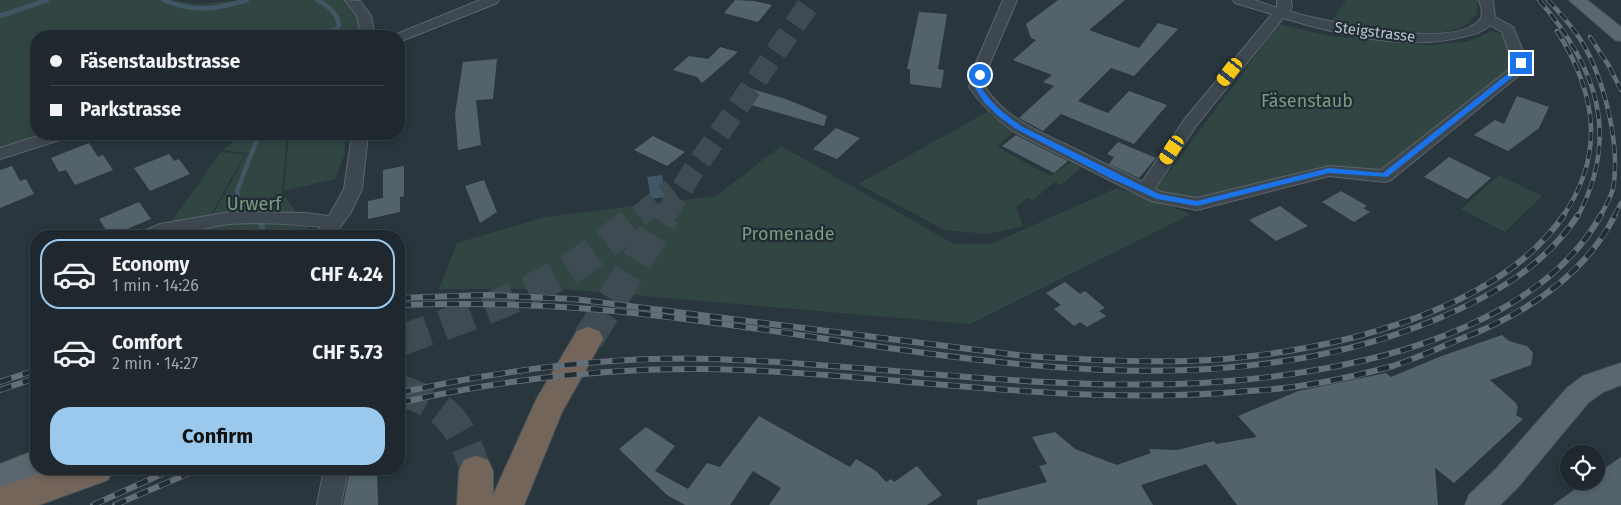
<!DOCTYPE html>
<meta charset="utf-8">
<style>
:root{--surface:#1f282e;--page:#273036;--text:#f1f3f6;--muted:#a1a6aa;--line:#3c444a;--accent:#9ac9ed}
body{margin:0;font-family:"Fira Sans",sans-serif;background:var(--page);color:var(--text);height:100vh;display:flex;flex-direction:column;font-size:19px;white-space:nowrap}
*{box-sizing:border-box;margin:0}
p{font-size:16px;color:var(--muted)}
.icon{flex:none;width:28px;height:28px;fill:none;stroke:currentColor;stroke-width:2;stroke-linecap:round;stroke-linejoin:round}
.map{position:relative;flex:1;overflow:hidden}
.side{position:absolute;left:30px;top:230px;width:375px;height:245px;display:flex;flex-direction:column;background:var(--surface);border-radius:20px;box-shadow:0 2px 8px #0003,0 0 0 1px var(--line)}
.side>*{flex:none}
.hud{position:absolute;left:30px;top:30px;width:375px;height:110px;border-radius:20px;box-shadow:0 2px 8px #0003,0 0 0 1px var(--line);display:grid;align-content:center;height:110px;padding:0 20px;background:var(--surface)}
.controls{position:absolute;left:1560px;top:445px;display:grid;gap:10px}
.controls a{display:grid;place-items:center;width:45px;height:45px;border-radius:50%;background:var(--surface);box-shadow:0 2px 8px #0003,0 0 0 1px var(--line);font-size:25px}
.end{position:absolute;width:22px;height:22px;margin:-11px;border:6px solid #1a73e8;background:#fff;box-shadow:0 0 0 2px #fff}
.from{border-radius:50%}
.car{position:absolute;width:15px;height:30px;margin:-15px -8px;border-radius:6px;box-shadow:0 0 4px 1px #0007;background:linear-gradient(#f5c518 24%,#345 0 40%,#f5c518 0 76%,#345 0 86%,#f5c518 0)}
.hud b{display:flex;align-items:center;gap:18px;height:48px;font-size:19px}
.hud b+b{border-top:1px solid var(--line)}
.hud i{width:12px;height:12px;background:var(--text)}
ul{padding:9px 0 0;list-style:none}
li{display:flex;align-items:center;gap:15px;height:70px;margin:0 10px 8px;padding:0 10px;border:2px solid transparent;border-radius:20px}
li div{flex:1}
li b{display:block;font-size:19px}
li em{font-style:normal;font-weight:700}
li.selected{border-color:var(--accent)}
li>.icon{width:45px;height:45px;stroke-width:1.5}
.button{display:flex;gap:10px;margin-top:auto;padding:10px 20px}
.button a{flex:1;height:58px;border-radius:20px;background:var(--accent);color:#111;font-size:20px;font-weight:700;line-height:58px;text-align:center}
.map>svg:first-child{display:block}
.green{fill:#314642}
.water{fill:#415766}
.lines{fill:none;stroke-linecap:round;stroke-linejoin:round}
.stream-far1{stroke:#415766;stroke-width:4.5}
.stream{stroke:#415766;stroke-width:6}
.building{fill:#54636b}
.highway-tunnel-far1{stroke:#3f4b53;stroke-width:22;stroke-dasharray:22 11;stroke-linecap:butt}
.highway-tunnel{stroke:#3f4b53;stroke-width:31;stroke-dasharray:31 15;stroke-linecap:butt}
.minor-casing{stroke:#5b656c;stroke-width:2}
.major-casing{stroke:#49535b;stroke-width:2}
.highway-casing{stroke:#475259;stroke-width:2}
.minor{fill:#3d474f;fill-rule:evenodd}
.major{fill:#5b676e;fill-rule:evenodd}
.highway{fill:#74655b;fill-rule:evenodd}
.rail-far1-casing{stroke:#636f78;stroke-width:4.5}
.rail-casing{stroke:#636f78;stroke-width:6}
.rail-far1{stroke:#212c34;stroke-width:3;stroke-dasharray:9;stroke-linecap:butt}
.rail{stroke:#212c34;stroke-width:4.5;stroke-dasharray:12;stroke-linecap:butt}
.route{fill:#1a73e8}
.labels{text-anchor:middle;stroke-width:4.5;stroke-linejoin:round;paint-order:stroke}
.far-street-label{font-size:15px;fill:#b9c2c9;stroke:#212c34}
.park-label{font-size:18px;fill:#7a9c7c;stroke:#212c34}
</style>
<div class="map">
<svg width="1621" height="505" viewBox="0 0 1621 505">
<rect width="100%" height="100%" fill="#29363e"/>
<path class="green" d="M0 0H173L195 4 242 0H345C355 10 362 21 360 36H36V134H49L0 150Z
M1346 0H1478L1477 14C1474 17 1470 22 1466 25 1435 42 1365 27 1331 21Z
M1279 24 1330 36 1428 45 1466 42 1493 31 1507 35 1515 63 1381 172 1323 166 1194 201 1174 198 1156 189Z
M987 112 1013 132 997 147 1050 176 1072 162 1081 168 1061 185 1055 182 1033 200 1027 198 1016 207 1023 226 988 234 945 230 858 184Z
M242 134H287L282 192 311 233 307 236H201L247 153 223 150Z
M289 134H344L345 153 335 179 284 191Z
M781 146 954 244H991L1117 188 1191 214 970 324 562 289H439L457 243 545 217 716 196Z
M221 152 245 154 210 216 171 222Z
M1499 175 1542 196 1505 232 1461 209Z"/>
<path class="water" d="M662 175 666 197 651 199 647 177Z"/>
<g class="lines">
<path class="stream-far1" d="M164 0C193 13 218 9 247 0
M0 16 47 0
M316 36 336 29 339 25C337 12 328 6 317 0
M254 210 239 202 237 191 259 134"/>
<path class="stream" d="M262 226 263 236"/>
</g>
<path class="building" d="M735 0 754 1 772 5 758 22 724 13Z
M1058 0H1125L1089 30 1139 48 1158 23 1178 29 1134 76 1111 68 1078 101 1108 113 1129 91 1167 105 1134 144 1061 114 1043 131 1019 118 1054 86 1043 82 1052 75 1013 60 1036 40 1031 38 1026 24Z
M919 12 947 14 938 69 944 70 941 88 910 84V69H907Z
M720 47 738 52 702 83 697 77 673 70 689 56 708 59Z
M497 59 493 99 476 100 481 145 458 150 455 114 463 62Z
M752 89 786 99 827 116 824 126 741 102Z
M1517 96 1549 107 1539 128 1508 151 1474 135 1495 120 1504 124Z
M836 128 860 138 837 159 813 149Z
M1016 135 1068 161 1054 173 1002 146Z
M653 136 685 152 667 166 634 150Z
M1118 142 1156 158 1139 178 1109 164 1114 157 1107 154Z
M89 143 98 157 103 155 113 170 75 185 66 170 59 172 51 158Z
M169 154 174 161 179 159 190 174 150 191 134 168Z
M1449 157 1491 178 1467 199 1424 177Z
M12 166 20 181 26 179 34 194 0 208V170Z
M404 166V196L400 197V212L368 219V201L383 198V170Z
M484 180 497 212 480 223 465 186Z
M1341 191 1367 206 1363 208 1370 212 1354 222 1322 202Z
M139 202 151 219 110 236 99 219Z
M1280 206 1308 226 1276 241 1249 220Z
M1065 282 1080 294 1085 291 1105 308 1099 311 1106 316 1087 327 1080 322 1074 326 1054 309 1061 305 1046 293Z
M1502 335 1509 341 1527 346 1533 353 1531 365 1490 380 1515 402 1518 407 1516 415 1523 419 1454 483 1435 468 1438 505H1237L1206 464 1141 485 1153 505H977V500L1047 482 1039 466 1047 464 1032 437 1055 432 1075 449 1117 465 1151 453 1149 449 1177 450 1214 441 1216 444 1257 437 1238 416 1298 391 1386 373 1391 377 1439 357Z
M759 416 850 467 856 459 876 471 886 482 891 479 894 482 917 466 942 495 927 505H769L781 488 753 471 730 505H685L667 495 619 449 646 427 675 446 655 471 688 489 707 463 720 467Z
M1621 457V505H1553L1586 481H1596V474Z
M350 469H377L378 505H343Z"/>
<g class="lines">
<path class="highway-tunnel-far1" d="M639 216 672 189
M665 216 691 174 812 0"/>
<path class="highway-tunnel" d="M588 339 665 215
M399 341C454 321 510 303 561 274 589 258 615 236 640 215
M399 390C450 407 459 422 476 471"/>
<g class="minor-casing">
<path id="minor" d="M345 0 360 1 371 16 375 36H361L357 16Z
M480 0H499L497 3 404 40 399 41V36H392Z
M1003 0H1017L990 63 985 87C1005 118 1037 131 1069 146 1093 158 1118 170 1142 182L1184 120 1272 14 1235 3 1233 0H1254L1277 8V0H1291L1292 7 1289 11 1298 14C1332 22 1458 52 1481 18L1482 10 1479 0H1493L1495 17 1513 27 1528 63 1517 77 1391 180 1385 182 1329 176 1197 210 1151 201 1013 131C995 118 982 106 969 87L976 63ZM1283 18C1340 35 1407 52 1466 36 1475 34 1483 32 1490 25L1502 32 1513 63 1507 71 1381 170 1329 166 1197 198 1161 192 1155 189 1196 126Z
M44 134H68L66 138 0 159V148Z
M352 134H368L362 189 351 212 334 236H315L321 227C296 224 254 222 229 224 200 228 171 238 142 236L144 231 160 224 230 212 306 213 329 216 344 189Z
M324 469H348L341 505H317Z"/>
</g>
<g class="major-casing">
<path id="major" d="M1569 0H1587L1621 27V41L1615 40Z
M1621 363V385L1603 392 1588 403 1518 487 1500 505H1465L1469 495 1496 469 1568 387 1583 376Z
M36 450V469H48L46 472 0 491V464Z"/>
</g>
<g class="highway-casing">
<path id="highway" d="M588 327 599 331 603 339 562 412 524 505H457L459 471 464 460 476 456 488 460 493 471V495L537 398 577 331Z
M53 469H113L108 480 39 505H0V487Z"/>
</g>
<use href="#minor" class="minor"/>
<use href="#major" class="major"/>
<use href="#highway" class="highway"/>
<g class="rail-far1-casing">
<path id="rail-far1" d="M1539 0C1596 66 1621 134 1578 216
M1548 0C1560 13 1572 26 1582 42 1604 79 1621 145 1613 189 1610 198 1605 208 1600 216
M1557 31C1596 93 1606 153 1563 216
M1590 37 1609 66 1621 90
M1614 216 1621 203"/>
</g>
<g class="rail-casing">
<path id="rail" d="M399 298 486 295 574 299 1025 356C1092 360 1159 364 1225 359 1336 349 1497 312 1564 215
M399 305C484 302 567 305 651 315 907 343 1189 423 1437 319 1492 296 1544 267 1578 215
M0 382 36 370
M0 390 36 378
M399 393C502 370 606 356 712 359 913 365 1115 406 1316 370 1375 360 1431 345 1484 318 1531 295 1575 261 1601 215
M399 403C499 380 601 368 704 369 885 372 1066 408 1248 391 1265 390 1282 389 1299 386 1330 382 1363 374 1393 366 1415 359 1437 349 1458 340 1521 316 1584 277 1615 215
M93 505 173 469
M115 505 199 469"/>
</g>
<use href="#rail-far1" class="rail-far1"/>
<use href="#rail" class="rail"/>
</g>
<path class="route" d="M1519 62 1524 63 1515 75 1387 177 1329 173 1197 206 1157 199 1110 178 1016 129 997 115 984 102 974 86 977 75 982 74 980 86C991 104 1005 114 1021 126L1159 194 1197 201 1329 168 1383 173 1510 72Z"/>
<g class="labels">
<g class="far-street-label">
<text transform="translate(1375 32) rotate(7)" y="5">Steigstrasse</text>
</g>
<g class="park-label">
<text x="1307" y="107">Fäsenstaub</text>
<text x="254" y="210">Urwerf</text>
<text x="788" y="240">Promenade</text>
</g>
</g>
</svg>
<div class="controls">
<a><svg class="icon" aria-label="locate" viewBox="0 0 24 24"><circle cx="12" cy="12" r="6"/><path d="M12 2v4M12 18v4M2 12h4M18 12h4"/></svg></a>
</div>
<i class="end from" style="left:980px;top:75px"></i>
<i class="end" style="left:1521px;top:63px"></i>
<i class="car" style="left:1230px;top:72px;rotate:218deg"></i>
<i class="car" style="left:1172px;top:150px;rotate:213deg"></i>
<div class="hud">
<b><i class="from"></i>Fäsenstaubstrasse</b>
<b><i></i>Parkstrasse</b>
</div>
<section class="side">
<ul>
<li class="selected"><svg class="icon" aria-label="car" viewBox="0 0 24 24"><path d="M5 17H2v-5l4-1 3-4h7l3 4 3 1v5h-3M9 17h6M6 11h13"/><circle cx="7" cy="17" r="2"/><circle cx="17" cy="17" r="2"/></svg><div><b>Economy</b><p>1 min · 14:26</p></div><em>CHF 4.24</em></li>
<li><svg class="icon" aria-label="car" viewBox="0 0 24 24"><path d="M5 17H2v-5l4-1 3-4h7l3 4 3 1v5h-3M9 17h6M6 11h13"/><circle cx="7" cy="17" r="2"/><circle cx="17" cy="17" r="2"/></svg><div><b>Comfort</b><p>2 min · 14:27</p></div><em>CHF 5.73</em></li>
</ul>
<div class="button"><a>Confirm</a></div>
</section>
</div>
